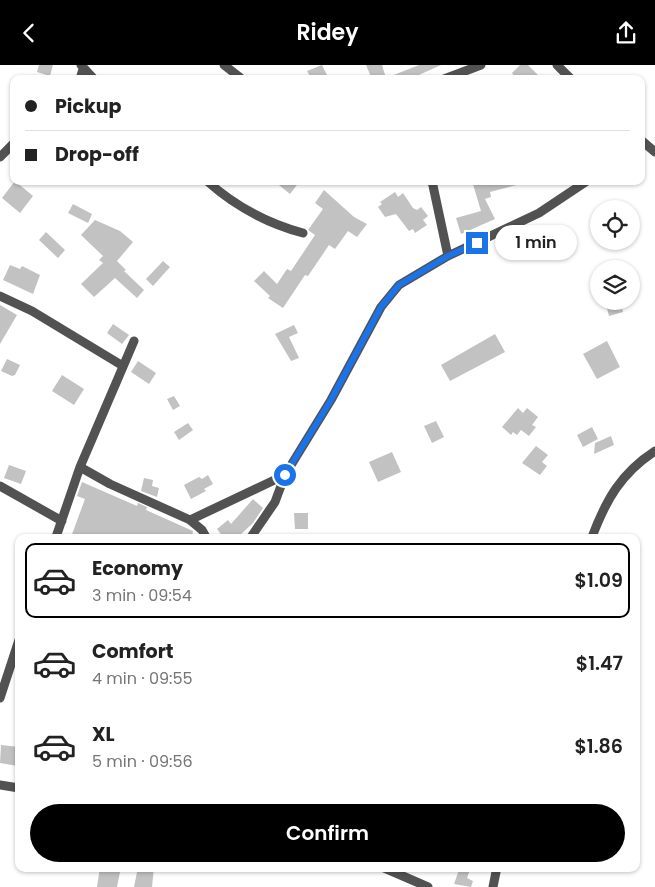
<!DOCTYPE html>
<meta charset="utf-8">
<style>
:root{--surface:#fff;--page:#f6f6f6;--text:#222;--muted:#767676;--line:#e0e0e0;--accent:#000}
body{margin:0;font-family:Poppins,sans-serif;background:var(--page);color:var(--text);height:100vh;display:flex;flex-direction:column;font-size:19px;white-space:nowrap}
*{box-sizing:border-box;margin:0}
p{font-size:16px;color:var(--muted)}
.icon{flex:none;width:28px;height:28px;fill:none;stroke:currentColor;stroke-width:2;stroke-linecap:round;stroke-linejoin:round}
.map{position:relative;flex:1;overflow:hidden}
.side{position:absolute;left:15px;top:469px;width:625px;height:338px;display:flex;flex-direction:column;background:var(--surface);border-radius:10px;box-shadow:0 1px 4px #0004}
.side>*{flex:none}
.banner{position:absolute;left:10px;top:10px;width:635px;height:110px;border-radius:10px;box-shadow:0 1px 4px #0004;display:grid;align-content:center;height:110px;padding:0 15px;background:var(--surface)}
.buttons{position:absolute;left:590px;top:135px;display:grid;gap:10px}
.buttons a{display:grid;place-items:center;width:50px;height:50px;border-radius:50%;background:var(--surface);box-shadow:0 1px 4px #0004;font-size:25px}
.end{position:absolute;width:22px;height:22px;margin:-11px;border:6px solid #1a73e8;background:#fff;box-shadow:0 0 0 2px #fff}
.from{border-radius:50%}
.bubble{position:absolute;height:35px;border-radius:18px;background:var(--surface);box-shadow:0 1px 4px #0004;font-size:16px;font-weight:600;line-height:35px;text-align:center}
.banner b{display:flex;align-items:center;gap:18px;height:48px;font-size:19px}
.banner b+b{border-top:1px solid var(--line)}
.banner i{width:12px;height:12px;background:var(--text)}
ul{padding:9px 0 0;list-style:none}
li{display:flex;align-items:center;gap:15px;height:75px;margin:0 10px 8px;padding:0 5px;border:2px solid transparent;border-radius:10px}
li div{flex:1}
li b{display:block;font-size:19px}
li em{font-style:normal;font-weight:600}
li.selected{border-color:var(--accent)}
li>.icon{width:45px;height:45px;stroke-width:1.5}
.primary-button{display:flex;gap:10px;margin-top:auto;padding:10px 15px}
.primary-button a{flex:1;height:58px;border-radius:30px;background:var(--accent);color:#fff;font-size:20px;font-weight:600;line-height:58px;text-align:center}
header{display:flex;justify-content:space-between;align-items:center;height:65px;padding:0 15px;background:var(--accent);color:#fff;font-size:22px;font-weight:600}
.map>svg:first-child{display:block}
.building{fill:#c2c2c2}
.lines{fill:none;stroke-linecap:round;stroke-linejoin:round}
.street{stroke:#525252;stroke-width:9}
.route{stroke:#1a73e8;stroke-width:6}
</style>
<header><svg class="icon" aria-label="back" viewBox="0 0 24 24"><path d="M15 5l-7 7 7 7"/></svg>Ridey<svg class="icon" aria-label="share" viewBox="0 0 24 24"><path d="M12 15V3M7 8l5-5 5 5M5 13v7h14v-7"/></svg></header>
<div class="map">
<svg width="655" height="822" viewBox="0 0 655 822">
<rect width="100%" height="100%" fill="#fff"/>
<path class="building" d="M39 0H53L50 11 37 7Z
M322 0 329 14H319L317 10 311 13 307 6Z
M366 0H382L386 13 419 0H441L410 14H372Z
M520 0H528L542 14H517L512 8Z
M15 116 33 131 20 148 2 133Z
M274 116H300L290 129Z
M472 116H520V119L490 127 491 132 485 134 495 154 461 169 456 153 481 146Z
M324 125 354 152 367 159 357 172 348 166 335 184 329 180 308 211 305 210 283 243 268 233 270 231 254 216 264 206 277 219 287 204 291 206 315 170 308 165 323 144 315 138Z
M395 127 398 132 403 128 413 143 417 145 421 142 428 151 423 155 427 160 415 168 413 164 409 166 396 149 385 152 378 142 382 139 380 137Z
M73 139 92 149 88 158 68 148Z
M95 155 120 166 133 177 117 196 126 205 124 206 144 225 137 233 115 213 94 232 81 219 103 198 99 195 103 191 81 170Z
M46 167 65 185 58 193 39 175Z
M163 196 170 202 153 221 146 214Z
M10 200 20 204 22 201 40 210 33 229 3 215Z
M605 236H620L623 247 609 251Z
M0 240 17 250 0 279Z
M113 259 129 270 122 279 107 268Z
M294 260 298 268 289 272 299 293 291 296 275 269Z
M495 269 505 287 450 316 441 300Z
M607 276 620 302 597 314 583 289Z
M7 294 20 300 15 310 12 311 1 306Z
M138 296 156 308 149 319 131 307Z
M62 310 84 324 74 340 52 326Z
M174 331 180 341 173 345 167 334Z
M518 343 523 348 527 343 538 352 532 360 536 362 529 371 521 365 517 370 513 367 511 370 502 362Z
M436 356 444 372 432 378 424 361Z
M188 358 193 365 179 375 174 367Z
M592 362 598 374 583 382 577 370Z
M611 371 614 380 594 389 595 378Z
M536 381 548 390 542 397 547 401 540 410 522 398Z
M392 387 401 407 378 417 369 397Z
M9 400 26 406 21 419 4 413Z
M208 410 213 419 204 424 206 426 191 434 184 420 199 412 202 414Z
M144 413 153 415 152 421 159 423 157 432 141 426Z
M82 417 137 441 138 438 147 442 146 445 193 466 192 472H71L85 434 77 431Z
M253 434 263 443 253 458 238 472H223L217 464 228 455 231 459Z
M294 448H308V464H295Z
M1 680 19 682 18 701 0 698Z
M100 802H121L117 822H97Z
M138 802H154L152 822H134Z
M460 802H471L467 813 473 816 471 822 454 819Z"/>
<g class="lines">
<path class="street" d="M81 0 94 14
M224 0 242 14
M557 0 571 14
M80 14 83 4
M444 14 481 0
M641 75 655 87
M0 92 14 78
M207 116C236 142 266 158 303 168
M432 116 448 191
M0 231 32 246 123 301
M80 402 110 419 190 455 202 465 206 472
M0 421 62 456
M190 455 285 410 331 335 381 242 399 220 448 191 539 148 587 116
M56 472 80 402 134 276
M251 472 275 437 285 410
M592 472C606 435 621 408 655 386
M0 633 19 575
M0 720 19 723
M382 802 428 822
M493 822 497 802"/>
</g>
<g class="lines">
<path class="route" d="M285 410 331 335 381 242 399 220 448 191 477 178"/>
</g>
</svg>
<div class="buttons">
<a><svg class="icon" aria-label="locate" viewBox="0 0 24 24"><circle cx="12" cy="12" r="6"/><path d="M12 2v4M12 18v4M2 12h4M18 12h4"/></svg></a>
<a><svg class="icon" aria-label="layers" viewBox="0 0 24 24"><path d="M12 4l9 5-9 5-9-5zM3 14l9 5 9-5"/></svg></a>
</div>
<i class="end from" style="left:285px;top:410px"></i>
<i class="end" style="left:477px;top:178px"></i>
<div class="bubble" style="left:495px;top:160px;width:82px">1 min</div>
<div class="banner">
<b><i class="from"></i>Pickup</b>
<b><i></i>Drop-off</b>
</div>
<section class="side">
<ul>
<li class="selected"><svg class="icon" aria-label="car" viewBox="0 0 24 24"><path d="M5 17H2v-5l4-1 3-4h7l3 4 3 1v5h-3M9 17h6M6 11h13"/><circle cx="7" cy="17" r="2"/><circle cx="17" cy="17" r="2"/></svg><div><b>Economy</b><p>3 min · 09:54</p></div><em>$1.09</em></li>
<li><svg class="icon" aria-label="car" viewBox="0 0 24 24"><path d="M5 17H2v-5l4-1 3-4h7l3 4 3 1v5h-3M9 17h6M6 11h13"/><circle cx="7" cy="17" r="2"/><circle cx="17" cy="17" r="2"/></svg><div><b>Comfort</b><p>4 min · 09:55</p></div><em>$1.47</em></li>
<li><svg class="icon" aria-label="car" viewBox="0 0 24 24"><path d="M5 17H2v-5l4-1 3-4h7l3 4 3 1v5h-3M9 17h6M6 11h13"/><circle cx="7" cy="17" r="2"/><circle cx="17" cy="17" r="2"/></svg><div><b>XL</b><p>5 min · 09:56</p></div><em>$1.86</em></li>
</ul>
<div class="primary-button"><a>Confirm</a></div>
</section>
</div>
